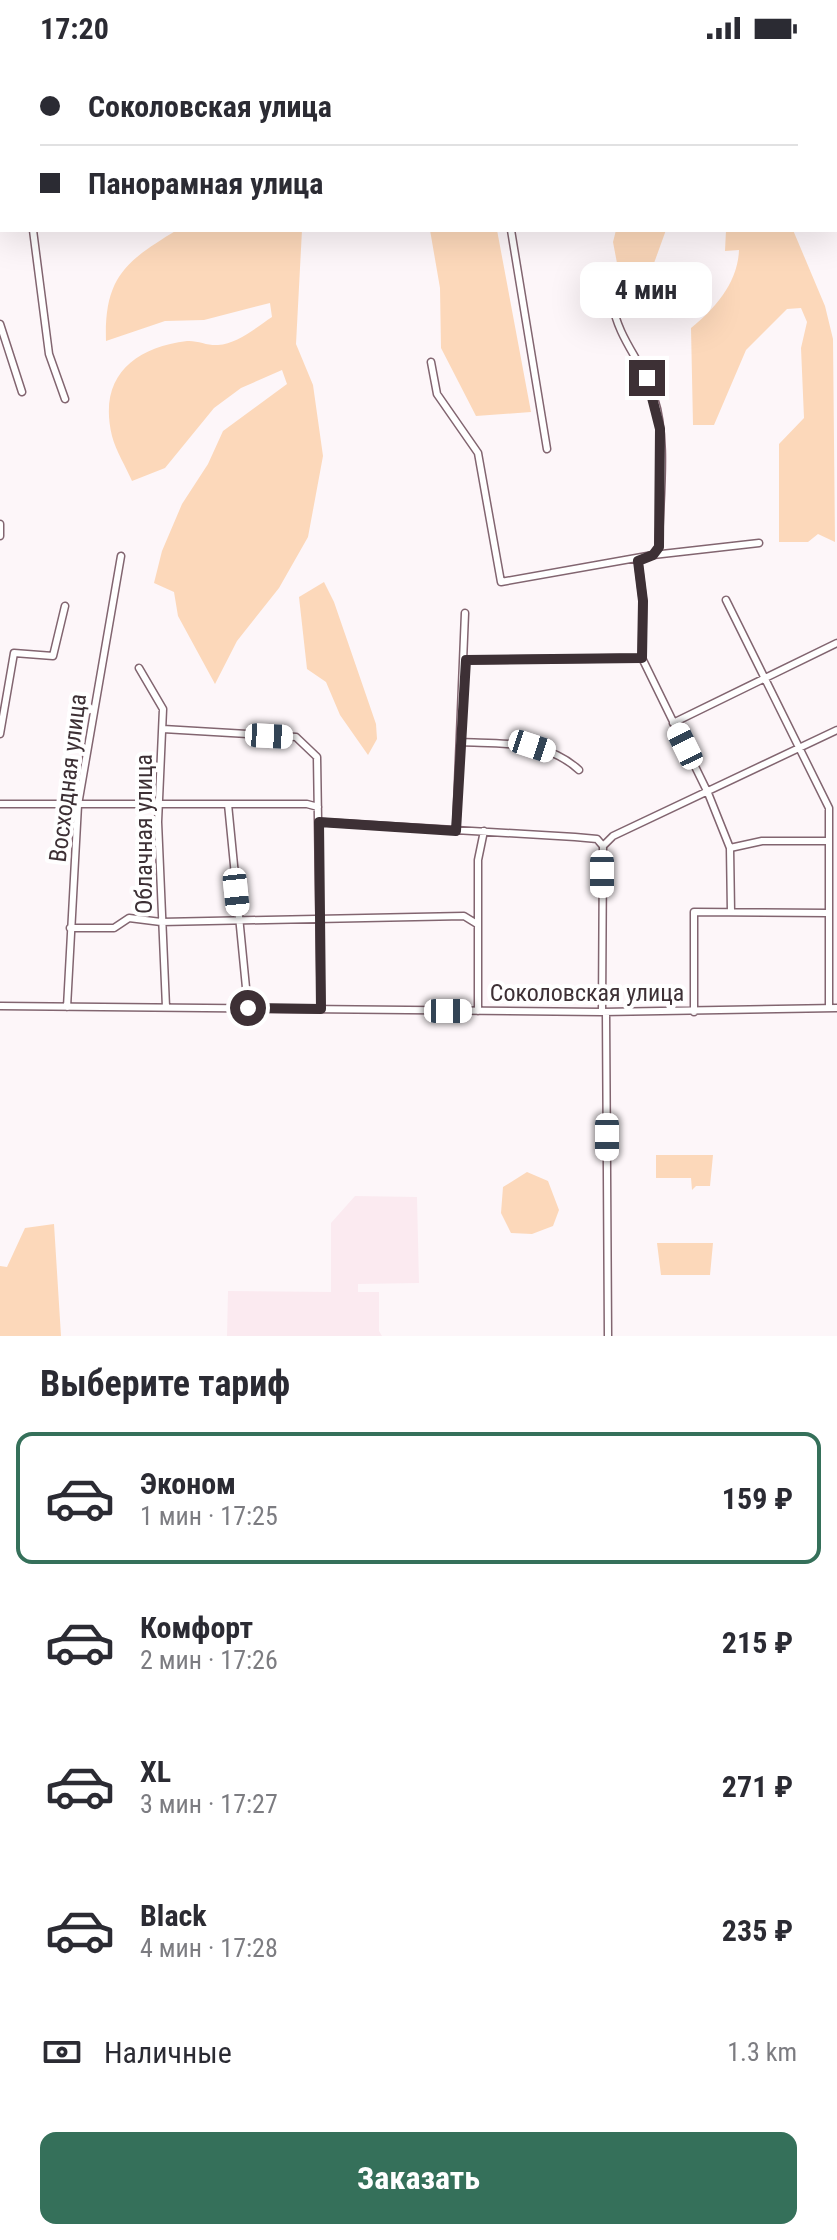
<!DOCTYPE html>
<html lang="ru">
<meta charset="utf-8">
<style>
:root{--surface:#fff;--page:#f7f7f7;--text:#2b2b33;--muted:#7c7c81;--line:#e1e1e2;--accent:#35705a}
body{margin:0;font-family:"Roboto Condensed",sans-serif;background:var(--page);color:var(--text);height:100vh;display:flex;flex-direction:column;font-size:30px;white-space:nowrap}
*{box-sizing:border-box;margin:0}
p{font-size:26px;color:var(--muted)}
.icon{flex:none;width:44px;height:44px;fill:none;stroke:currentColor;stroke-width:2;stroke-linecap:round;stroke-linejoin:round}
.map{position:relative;height:1280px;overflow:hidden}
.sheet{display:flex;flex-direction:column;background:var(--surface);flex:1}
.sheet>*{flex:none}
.banner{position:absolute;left:0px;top:0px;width:838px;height:176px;box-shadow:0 8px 32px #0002;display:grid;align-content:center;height:176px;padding:0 40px;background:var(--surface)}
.end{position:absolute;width:36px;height:36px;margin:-18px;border:10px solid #3d3035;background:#fff;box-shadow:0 0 0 4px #fff}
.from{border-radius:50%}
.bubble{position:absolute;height:56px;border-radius:16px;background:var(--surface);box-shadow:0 8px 32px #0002;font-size:26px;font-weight:700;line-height:56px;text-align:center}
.car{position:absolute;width:24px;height:48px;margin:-24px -12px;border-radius:10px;box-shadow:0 0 6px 2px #0007;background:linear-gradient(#fff 24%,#345 0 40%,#fff 0 76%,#345 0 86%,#fff 0)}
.banner b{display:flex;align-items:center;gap:28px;height:76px;font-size:30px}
.banner b+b{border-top:2px solid var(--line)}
.banner i{width:20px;height:20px;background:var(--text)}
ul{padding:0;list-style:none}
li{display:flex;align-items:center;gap:24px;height:132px;margin:0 16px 12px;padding:0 24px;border:4px solid transparent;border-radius:16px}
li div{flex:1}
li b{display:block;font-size:30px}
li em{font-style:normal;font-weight:700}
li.on{border-color:var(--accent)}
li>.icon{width:72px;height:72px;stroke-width:1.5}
h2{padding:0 40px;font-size:36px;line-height:96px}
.pay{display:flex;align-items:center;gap:20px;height:88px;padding:0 40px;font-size:30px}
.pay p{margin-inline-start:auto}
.button{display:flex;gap:16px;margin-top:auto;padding:16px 40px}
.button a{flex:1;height:92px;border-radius:16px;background:var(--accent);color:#fff;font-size:32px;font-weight:700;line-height:92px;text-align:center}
.status{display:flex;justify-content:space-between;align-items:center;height:56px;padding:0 40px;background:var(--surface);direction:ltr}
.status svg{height:22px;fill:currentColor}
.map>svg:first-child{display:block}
.built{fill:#fbeaf0}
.green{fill:#fcd8ba}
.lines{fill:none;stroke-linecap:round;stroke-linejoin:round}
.street-casing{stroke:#826570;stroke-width:9}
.street{stroke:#fff;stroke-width:6}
.route{stroke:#3d3035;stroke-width:10}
.labels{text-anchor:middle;stroke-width:8;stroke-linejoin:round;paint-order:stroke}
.street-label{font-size:24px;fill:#3d3035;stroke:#fff}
</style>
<div class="status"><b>17:20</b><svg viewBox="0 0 49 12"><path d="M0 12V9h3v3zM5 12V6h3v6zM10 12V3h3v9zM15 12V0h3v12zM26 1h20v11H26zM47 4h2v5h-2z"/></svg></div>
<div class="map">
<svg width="837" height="1280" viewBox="0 0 837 1280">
<rect width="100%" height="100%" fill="#fdf6f9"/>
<path class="built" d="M355 1140 417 1141 419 1227 358 1228V1236H379V1275L382 1280H227L228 1235 331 1236V1167Z"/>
<path class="green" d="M177 174H302L296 288 313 329 323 400 308 481 279 532 237 585 215 628 178 560 174 536 154 527 162 495 182 448 208 408 223 375 287 328 282 314 241 332 214 352 165 412 132 425C126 411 116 395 112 380 98 322 132 292 187 285 197 284 208 290 218 289 237 288 257 271 272 261L270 247 204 264 165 265 106 285C104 221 126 205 177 174Z
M430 174H497L531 356 476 360 441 292 440 232Z
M616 174H666L641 243 624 244 613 186Z
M726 174H793L825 250 833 283 835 486 818 478 808 486H779V388L804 362 801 292 807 266 801 252 787 253 746 294 714 369H693L691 272C715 253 738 226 739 194L725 195Z
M324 526 334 546 376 668 377 683 368 699 340 659 326 626 307 613 299 541Z
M656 1099H713L710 1130H696L692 1134 691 1122H656Z
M527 1116 548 1125 559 1154 553 1170 532 1178 511 1177 501 1157 503 1131Z
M54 1168 61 1280H0V1210L7 1211 25 1172Z
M657 1187H713L710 1219H661Z"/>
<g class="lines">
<g class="street-casing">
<path id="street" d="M7 0 8 2
M291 0V2
M490 0V2
M763 0 765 2
M33 174 49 298 65 343
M511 174 547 393
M612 246C619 286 643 305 654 342 668 383 659 447 659 491L653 499
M0 268 22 336
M431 306 437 338 478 397 501 526 653 499 759 487
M0 468V480
M638 505 643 545 642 602 708 737 730 792 731 856
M726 544 829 752V952
M466 604 642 602
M139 612 163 653 158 766 166 951
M673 667 837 587
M163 673 296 681 317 701 321 953
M0 678 14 597 53 600 65 550
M461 686C503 688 547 684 579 714
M0 748H307L318 751
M228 748 248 952
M319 766 575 781 597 783 603 790
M456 775 465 557
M603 790 613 780 837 674
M730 792 762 785H828
M70 872H114L129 862 161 866 464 860 477 868
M0 950 602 956 837 952
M67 951 78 749 121 500
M478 955V804L484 775
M602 956 603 790
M606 956 608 1280
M694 956V856L828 857"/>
</g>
<use href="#street" class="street"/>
</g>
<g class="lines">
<path class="route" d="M248 952 321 953 319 766 456 775 466 604 642 602 643 545 638 505 653 499 659 491 660 373 647 322"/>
</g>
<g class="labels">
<g class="street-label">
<text transform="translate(68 722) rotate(-83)" y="8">Восходная улица</text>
<text transform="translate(144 778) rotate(-90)" y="8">Облачная улица</text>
<text x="587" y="945">Соколовская улица</text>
</g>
</g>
</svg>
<i class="end from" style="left:248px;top:952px"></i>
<i class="end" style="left:647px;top:322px"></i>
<div class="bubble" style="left:580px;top:206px;width:132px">4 мин</div>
<i class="car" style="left:269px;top:680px;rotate:93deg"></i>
<i class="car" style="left:532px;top:690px;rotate:108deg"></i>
<i class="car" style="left:685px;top:690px;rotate:334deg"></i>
<i class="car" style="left:602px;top:818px;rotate:180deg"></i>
<i class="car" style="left:236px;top:836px;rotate:174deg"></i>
<i class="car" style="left:448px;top:955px;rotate:90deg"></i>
<i class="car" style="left:607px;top:1081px;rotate:180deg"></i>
<div class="banner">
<b><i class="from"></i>Соколовская улица</b>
<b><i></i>Панорамная улица</b>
</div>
</div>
<section class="sheet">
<h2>Выберите тариф</h2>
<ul>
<li class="on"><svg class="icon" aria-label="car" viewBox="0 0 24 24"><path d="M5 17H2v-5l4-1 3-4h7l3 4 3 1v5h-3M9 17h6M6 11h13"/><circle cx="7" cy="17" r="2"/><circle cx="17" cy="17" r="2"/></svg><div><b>Эконом</b><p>1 мин · 17:25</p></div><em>159 ₽</em></li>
<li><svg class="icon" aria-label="car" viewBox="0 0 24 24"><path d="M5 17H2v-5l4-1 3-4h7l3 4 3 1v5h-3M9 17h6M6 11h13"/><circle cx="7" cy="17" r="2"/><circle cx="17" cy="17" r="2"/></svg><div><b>Комфорт</b><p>2 мин · 17:26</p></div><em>215 ₽</em></li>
<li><svg class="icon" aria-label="car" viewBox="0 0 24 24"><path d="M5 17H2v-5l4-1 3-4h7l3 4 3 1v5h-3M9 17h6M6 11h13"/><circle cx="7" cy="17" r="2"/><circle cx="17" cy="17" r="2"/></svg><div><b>XL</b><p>3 мин · 17:27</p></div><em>271 ₽</em></li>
<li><svg class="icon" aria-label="car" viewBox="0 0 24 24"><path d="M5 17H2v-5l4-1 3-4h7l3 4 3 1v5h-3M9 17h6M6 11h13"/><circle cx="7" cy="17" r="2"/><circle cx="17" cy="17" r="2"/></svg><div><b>Black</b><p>4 мин · 17:28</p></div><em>235 ₽</em></li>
</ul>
<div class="pay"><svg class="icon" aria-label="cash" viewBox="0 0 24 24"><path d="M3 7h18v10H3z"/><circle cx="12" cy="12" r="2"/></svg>Наличные<p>1.3 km</p></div>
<div class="button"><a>Заказать</a></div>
</section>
